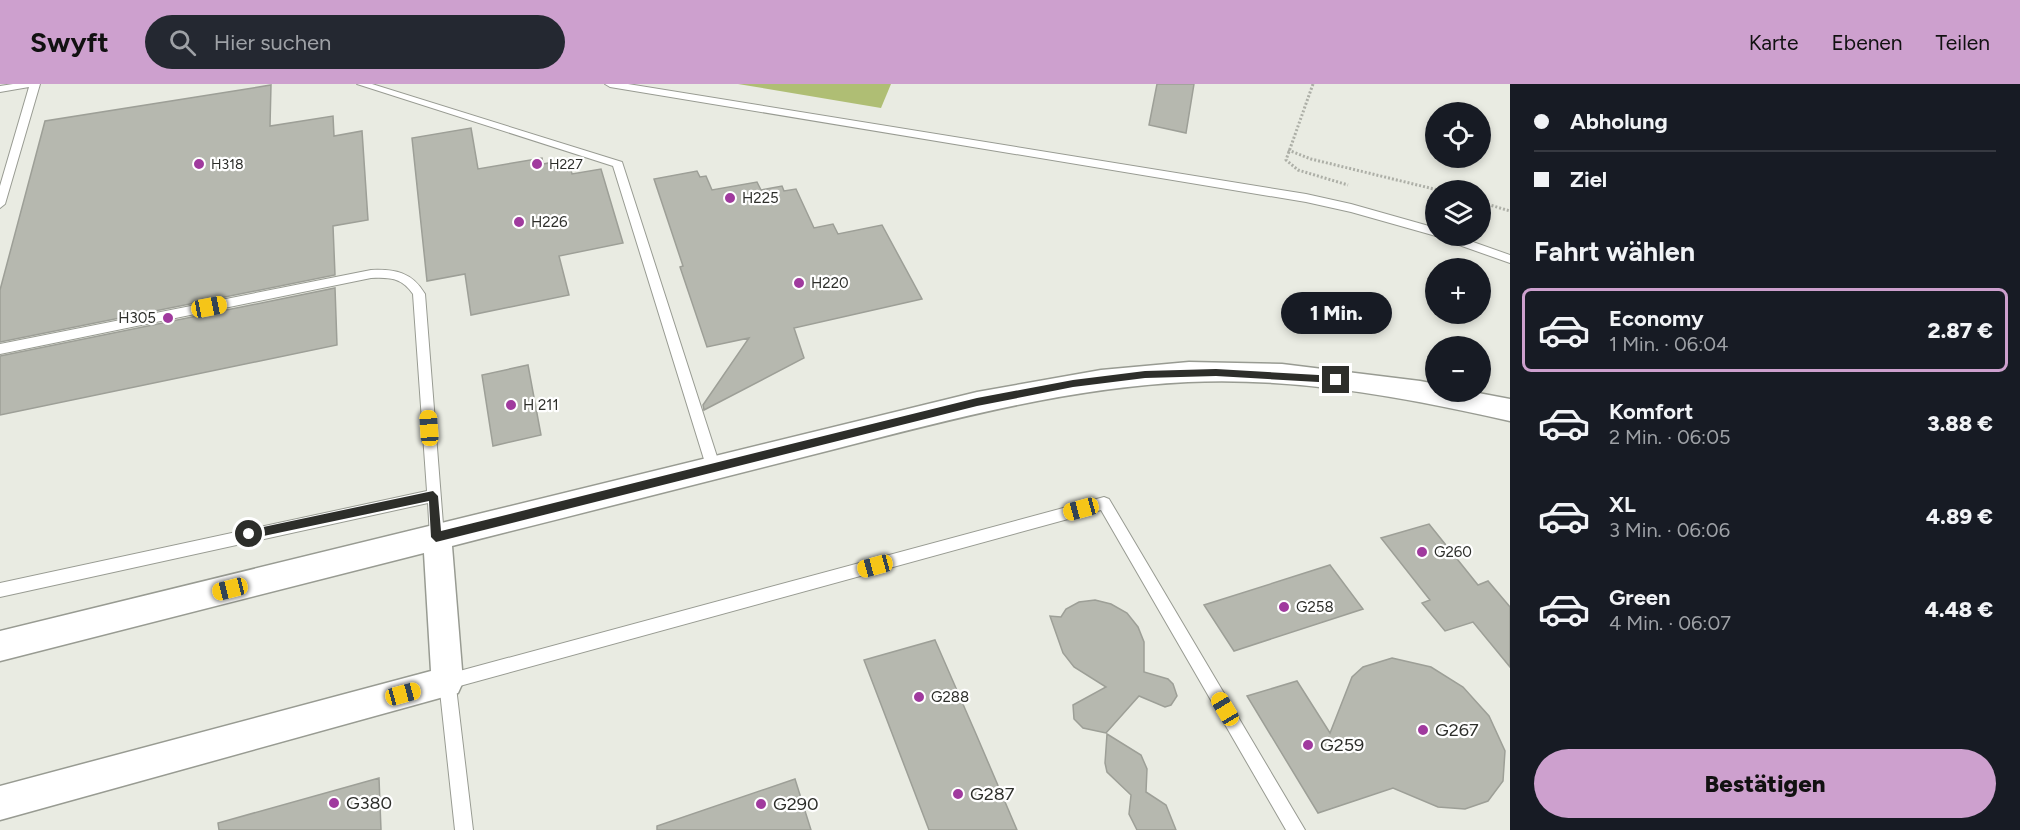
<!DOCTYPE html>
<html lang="de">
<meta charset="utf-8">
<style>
:root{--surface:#171b24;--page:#242831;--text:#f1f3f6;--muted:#9ea1a6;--line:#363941;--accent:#cda0ce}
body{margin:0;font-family:Figtree,sans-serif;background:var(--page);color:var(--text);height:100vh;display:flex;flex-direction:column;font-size:22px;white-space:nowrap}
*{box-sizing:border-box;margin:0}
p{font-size:20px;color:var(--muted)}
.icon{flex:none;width:33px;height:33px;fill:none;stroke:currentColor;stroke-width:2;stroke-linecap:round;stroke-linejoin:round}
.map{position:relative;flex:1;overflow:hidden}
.drawer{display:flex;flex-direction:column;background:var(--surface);width:510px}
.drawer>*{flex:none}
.hud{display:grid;align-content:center;height:132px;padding:0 24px;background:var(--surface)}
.buttons{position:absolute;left:1425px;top:18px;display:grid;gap:12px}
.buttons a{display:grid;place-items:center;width:66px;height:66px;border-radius:50%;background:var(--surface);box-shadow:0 3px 9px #0003;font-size:30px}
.end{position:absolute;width:27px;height:27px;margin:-14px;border:8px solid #2d2e2a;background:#fff;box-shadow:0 0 0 3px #fff}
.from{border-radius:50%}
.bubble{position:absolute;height:42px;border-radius:21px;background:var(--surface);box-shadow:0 3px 9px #0003;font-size:20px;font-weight:800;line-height:42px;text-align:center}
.car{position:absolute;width:18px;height:36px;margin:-18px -9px;border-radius:8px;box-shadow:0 0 4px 2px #0007;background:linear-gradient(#f5c518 24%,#345 0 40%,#f5c518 0 76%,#345 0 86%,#f5c518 0)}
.hud b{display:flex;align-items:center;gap:21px;height:57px;font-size:22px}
.hud b+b{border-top:2px solid var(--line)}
.hud i{width:15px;height:15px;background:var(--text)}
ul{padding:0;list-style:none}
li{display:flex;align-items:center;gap:18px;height:84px;margin:0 12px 9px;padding:0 12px;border:3px solid transparent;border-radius:9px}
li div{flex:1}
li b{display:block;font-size:22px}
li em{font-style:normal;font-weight:800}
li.current{border-color:var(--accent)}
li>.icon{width:54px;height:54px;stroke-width:1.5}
h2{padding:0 24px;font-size:27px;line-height:72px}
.button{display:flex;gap:12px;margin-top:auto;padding:12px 24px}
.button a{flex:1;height:69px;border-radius:36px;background:var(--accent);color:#111;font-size:24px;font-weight:800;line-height:69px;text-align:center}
header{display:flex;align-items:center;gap:36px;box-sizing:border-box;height:84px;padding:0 30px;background:var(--accent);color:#111}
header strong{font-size:28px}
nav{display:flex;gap:33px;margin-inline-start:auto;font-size:21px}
.search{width:420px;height:54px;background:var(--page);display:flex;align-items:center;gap:15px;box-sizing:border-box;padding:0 21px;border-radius:33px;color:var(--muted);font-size:22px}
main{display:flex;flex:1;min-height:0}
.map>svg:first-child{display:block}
.forest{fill:#afbe74}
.building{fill:#b6b8af;stroke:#9d9f97;stroke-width:1.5}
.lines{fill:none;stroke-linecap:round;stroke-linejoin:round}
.service-casing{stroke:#989b92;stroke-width:2}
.minor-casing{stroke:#989b92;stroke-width:3}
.path{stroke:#adafa7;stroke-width:3;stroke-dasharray:2 2;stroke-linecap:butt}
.service{fill:#fff;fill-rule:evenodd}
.minor{fill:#fff;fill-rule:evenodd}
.route{fill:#2d2e2a}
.poi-dot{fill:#a03a9e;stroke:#fff;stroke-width:2}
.labels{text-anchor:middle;stroke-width:4.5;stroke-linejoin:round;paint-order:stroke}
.far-poi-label{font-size:14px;fill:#2d2e2a;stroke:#fff;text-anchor:start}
.poi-label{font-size:15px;fill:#2d2e2a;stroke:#fff;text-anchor:start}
.near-poi-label{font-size:18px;fill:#2d2e2a;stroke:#fff;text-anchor:start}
</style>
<header>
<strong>Swyft</strong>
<div class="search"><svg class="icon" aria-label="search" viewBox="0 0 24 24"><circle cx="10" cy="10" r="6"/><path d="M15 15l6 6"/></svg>Hier suchen</div>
<nav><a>Karte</a><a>Ebenen</a><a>Teilen</a></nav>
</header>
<main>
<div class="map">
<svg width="1510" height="746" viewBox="0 0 1510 746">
<rect width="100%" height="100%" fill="#e9ebe2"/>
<path class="forest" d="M738 0H891L881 24Z"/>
<path class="building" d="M1157 0H1194L1186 49 1149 41Z
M271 1 270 42 333 32 334 52 362 47 368 136 333 142 335 191 0 258V206L45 37Z
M471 44 478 85 542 74 543 80 568 75 572 90 601 85 623 159 559 172 569 211 471 231 465 190 427 197 412 54Z
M697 87 700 93 706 92 712 106 757 98 761 106 782 102 784 107 796 105 814 144 833 140 838 150 882 141 922 215 794 244 804 274 704 326 703 321 749 254 707 263 680 183 683 182 654 95Z
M335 204 337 261 0 331V272Z
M528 281 541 351 493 362 482 291Z
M1429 440 1478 501 1488 497 1510 523V583L1473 538 1445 547 1422 519 1430 516 1381 454Z
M1330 481 1363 525 1234 567 1204 521Z
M1095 516 1111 520 1127 529 1138 543 1144 558V588L1168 595 1173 600 1177 612 1171 621 1165 623 1139 612 1106 649 1083 644 1074 635 1073 621 1106 603 1074 583 1063 569 1050 532 1061 533 1066 525 1079 518Z
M935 556 976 650 1017 746H929L864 576Z
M1392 574 1431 583 1463 603 1489 632 1505 667 1503 697 1488 717 1465 725 1438 723 1393 704 1318 729 1247 612 1297 597 1330 649 1352 593 1363 583Z
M1107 650 1141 671 1147 685 1146 708 1166 721 1176 746H1137L1129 730 1131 711 1107 688 1105 679Z
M379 694 381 746H219L218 739Z
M795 695 811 746H657V742Z"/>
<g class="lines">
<g class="service-casing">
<path id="service" d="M13 0H40L5 120 0 124V102L29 3 0 8V2Z
M357 0H372L622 78 721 385 719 389 714 391 709 389 707 385 613 82Z
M605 0H628L1306 110 1351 120 1436 144V152H1437H1436L1351 128 1306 118 610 3Z
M1440 152H1456L1510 171V179L1442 155Z
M371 186C395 185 412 188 425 210L444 453 442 458 437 459 432 458 430 453 428 419 0 513V499L427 407 413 210C402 194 390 193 371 194L0 270V260Z
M1104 413 1109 415 1305 746H1286L1101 426 456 603 473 746H455L439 598 441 592Z"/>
</g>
<g class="minor-casing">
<path id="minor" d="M1189 278 1282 280 1420 297 1436 300V308H1473L1510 315V337C1404 313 1296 293 1188 298 1066 304 948 336 831 366 705 398 578 430 452 462L463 598 458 609 0 736V702L431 587 424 469 0 577V547L977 308 1101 286Z"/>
</g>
<path class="path" d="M1313 0 1286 76 1298 86 1348 101
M1288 66 1311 75 1438 106
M1480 118 1510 127"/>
<use href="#service" class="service"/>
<use href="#minor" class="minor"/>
</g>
<path class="route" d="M1216 285 1336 292 1340 296 1336 299 1216 292 1145 294 1073 303 977 322 436 458 431 453 429 417 249 455 244 450 249 446 433 407 438 412 441 447 977 314 1073 296 1145 287Z"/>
<g class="poi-dot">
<circle cx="199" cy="80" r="6"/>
<circle cx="537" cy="80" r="6"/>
<circle cx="730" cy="114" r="6"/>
<circle cx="519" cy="138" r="6"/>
<circle cx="799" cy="199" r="6"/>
<circle cx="168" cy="234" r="6"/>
<circle cx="511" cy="321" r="6"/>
<circle cx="1422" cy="468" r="6"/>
<circle cx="1284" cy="523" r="6"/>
<circle cx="919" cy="613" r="6"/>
<circle cx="1423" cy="646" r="6"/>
<circle cx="1308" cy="661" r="6"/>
<circle cx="958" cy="710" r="6"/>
<circle cx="334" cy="719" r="6"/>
<circle cx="761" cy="720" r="6"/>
</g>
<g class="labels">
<g class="far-poi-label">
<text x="211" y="85">H318</text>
<text x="549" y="85">H227</text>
</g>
<g class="poi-label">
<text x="742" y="119">H225</text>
<text x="531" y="143">H226</text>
<text x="811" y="204">H220</text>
<text x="156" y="239" text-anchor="end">H305</text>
<text x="523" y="326">H 211</text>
<text x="1434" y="473">G260</text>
<text x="1296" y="528">G258</text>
<text x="931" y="618">G288</text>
</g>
<g class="near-poi-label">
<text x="1435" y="652">G267</text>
<text x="1320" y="667">G259</text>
<text x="970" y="716">G287</text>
<text x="346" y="725">G380</text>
<text x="773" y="726">G290</text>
</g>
</g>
</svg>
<div class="buttons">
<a><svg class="icon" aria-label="locate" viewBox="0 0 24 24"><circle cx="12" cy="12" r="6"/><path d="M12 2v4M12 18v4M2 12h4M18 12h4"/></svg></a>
<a><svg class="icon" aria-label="layers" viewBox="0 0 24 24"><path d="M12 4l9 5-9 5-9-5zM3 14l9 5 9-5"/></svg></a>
<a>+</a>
<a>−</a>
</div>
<i class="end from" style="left:249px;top:450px"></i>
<i class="end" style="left:1336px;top:296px"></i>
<div class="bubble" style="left:1281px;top:208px;width:111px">1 Min.</div>
<i class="car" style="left:209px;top:223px;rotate:79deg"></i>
<i class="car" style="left:429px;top:344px;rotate:356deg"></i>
<i class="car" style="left:1081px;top:425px;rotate:255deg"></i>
<i class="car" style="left:875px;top:482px;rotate:255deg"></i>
<i class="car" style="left:230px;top:505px;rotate:256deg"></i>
<i class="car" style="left:403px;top:610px;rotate:75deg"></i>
<i class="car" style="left:1225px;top:625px;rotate:329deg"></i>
</div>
<section class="drawer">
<div class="hud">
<b><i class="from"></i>Abholung</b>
<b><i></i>Ziel</b>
</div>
<h2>Fahrt wählen</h2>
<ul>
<li class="current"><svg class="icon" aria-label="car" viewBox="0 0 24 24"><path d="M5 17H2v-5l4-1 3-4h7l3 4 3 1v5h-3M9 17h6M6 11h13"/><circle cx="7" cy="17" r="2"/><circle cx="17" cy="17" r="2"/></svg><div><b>Economy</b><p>1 Min. · 06:04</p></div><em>2.87 €</em></li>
<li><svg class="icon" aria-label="car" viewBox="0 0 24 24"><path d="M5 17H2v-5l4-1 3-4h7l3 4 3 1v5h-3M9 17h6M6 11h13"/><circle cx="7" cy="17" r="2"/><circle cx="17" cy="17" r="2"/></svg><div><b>Komfort</b><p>2 Min. · 06:05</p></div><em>3.88 €</em></li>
<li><svg class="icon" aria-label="car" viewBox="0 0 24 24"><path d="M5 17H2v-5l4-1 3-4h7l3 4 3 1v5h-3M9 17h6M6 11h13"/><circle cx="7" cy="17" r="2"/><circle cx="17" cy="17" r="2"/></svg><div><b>XL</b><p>3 Min. · 06:06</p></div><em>4.89 €</em></li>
<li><svg class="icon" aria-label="car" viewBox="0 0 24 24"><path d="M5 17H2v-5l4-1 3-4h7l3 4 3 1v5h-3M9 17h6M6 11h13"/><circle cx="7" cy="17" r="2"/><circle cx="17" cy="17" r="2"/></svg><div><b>Green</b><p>4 Min. · 06:07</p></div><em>4.48 €</em></li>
</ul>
<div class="button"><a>Bestätigen</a></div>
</section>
</main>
